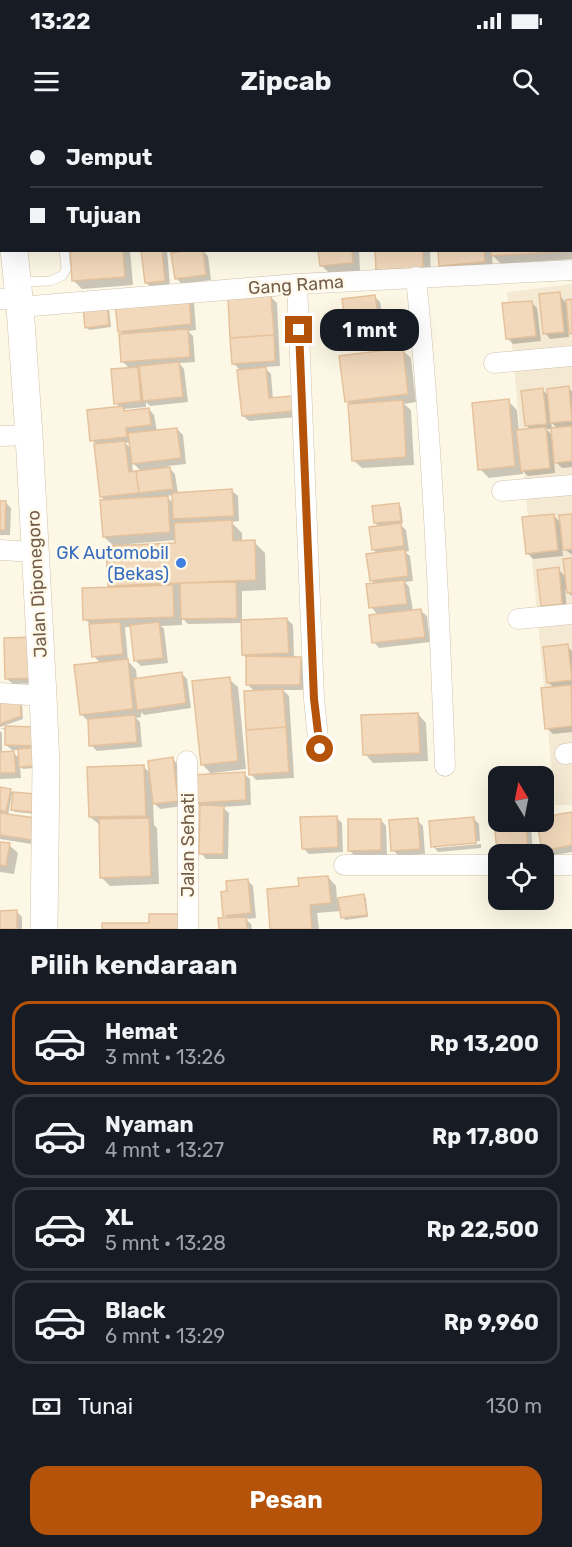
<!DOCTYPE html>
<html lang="id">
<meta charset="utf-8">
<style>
:root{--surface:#171b24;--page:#20242c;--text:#f1f3f6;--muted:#9ea1a6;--line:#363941;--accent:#b45309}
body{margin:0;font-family:Rubik,sans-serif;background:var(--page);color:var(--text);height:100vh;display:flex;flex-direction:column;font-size:22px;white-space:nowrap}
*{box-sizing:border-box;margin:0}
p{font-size:20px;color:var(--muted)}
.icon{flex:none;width:33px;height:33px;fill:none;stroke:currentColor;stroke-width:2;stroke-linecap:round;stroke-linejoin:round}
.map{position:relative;height:809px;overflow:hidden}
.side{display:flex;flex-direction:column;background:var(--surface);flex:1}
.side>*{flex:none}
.banner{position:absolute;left:0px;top:0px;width:573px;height:132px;box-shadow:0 6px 24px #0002;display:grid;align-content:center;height:132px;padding:0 30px;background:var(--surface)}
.needle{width:39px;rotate:350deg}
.controls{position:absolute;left:488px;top:646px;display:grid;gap:12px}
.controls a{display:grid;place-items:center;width:66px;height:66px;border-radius:12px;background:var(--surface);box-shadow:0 6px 24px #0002;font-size:30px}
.end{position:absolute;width:27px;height:27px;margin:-14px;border:8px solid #b45309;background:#fff;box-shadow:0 0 0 3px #fff}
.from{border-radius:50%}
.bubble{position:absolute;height:42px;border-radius:18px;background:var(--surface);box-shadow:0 6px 24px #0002;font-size:20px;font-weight:700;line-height:42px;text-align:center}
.banner b{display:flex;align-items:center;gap:21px;height:57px;font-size:22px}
.banner b+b{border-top:2px solid var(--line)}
.banner i{width:15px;height:15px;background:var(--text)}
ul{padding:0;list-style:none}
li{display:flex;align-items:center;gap:18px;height:84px;margin:0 12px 9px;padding:0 18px;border:3px solid var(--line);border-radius:18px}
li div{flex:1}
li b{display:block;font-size:22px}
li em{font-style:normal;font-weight:700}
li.on{border-color:var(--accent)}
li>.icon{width:54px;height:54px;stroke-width:1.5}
h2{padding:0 30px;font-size:27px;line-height:72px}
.pay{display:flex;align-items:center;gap:15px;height:66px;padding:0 30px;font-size:22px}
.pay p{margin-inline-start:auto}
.primary-button{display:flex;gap:12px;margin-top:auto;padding:12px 30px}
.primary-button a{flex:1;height:69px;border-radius:18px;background:var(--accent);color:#fff;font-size:24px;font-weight:700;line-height:69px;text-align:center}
.status{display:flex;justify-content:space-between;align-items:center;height:42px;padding:0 30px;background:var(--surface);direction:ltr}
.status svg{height:16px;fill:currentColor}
header{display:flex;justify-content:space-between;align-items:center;height:78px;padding:0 30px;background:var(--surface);font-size:27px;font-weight:700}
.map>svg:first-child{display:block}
.residential{fill:#f4ead3}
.education{fill:#f4e2f9}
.shadow{fill:#0003;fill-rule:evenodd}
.building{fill:#f2d9bc;stroke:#e5c29c;stroke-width:1.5}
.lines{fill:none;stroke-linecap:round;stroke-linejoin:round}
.lane-casing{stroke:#d0c2ae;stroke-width:10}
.street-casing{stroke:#d0c2ae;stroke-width:21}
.secondary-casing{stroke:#d2c1a8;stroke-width:28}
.lane{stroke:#fff;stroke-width:9}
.street{stroke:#fff;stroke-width:20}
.secondary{stroke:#fff;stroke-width:27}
.route{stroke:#b45309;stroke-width:8}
.shop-dot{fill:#3f7fe0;stroke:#fffaec;stroke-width:2}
.labels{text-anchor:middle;stroke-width:5;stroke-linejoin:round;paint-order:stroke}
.street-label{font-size:18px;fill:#765f4a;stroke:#fffaec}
.shop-label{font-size:18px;fill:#366cbe;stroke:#fffaec;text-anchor:end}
</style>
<div class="status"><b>13:22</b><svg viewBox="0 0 49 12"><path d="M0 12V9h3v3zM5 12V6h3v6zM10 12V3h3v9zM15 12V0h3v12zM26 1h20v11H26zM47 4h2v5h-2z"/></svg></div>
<header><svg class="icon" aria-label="menu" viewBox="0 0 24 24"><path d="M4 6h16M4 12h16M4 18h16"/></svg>Zipcab<svg class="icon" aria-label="search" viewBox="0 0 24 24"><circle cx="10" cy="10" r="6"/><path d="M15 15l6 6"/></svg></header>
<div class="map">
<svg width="572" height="809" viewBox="0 0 572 809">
<rect width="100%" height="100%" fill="#fdf7e5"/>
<path class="residential" d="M572 164V685H555L507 172Z"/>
<path class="education" d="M42 0H202V1L42 2Z"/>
<path class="shadow" d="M163 0H194V2H163Z
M572 74V139L501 144 492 135 493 151 449 154 440 145 439 130H572Z
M71 130H130L133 165 82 169 73 160Z
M143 130H167L170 166 152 168 146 163Z
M173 130H207L203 131 208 136 211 160 182 164 176 158V134Z
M320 130H359L360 151 330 154 321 145Z
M377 130H430L431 156 386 158 377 149Z
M559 174 565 182 572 181V215L568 211 569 217 550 219 545 213Z
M374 176 380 182 387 223 343 229 337 223 347 203Z
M188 177 194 183 196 210 188 211 193 216 195 242 179 243 184 249 188 282 150 286 146 282V287L124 289 127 292 149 289 154 295 157 312 177 309 183 315 186 344 167 346 175 354 178 374 232 371 238 376 239 401 231 402 242 413V422H254L265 433 266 470 242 471V501L287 499 293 505 294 538H300L306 544 305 570H283L289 576 294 658 256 660 251 654 255 572 247 564 248 539 243 535V503L188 504 182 498V505L161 506 164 509 168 543 141 546 135 540 132 507H125L128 541 136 550 137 559 181 553 187 559 191 588 144 595 141 592V597L136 598 140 602 142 627 97 631 91 625 89 602 81 594 101 544 94 536 91 505 85 499 113 469 109 465 115 427 104 417 106 381 101 377 96 324 92 320 120 288 116 283 130 249 122 241 124 215 120 211ZM131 322 132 329 125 323ZM132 342 142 352 133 353ZM173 375 174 384 166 376ZM176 420 177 425 129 427V424Z
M271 177 277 183 280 246 264 247 271 254 273 280 291 278 298 297 249 301 243 296 241 251 233 243Z
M531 182 537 188 541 221 513 224 507 218Z
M109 187 111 207 89 210 87 207Z
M402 230 411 238 416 282 404 284 411 290 414 345 362 348 353 340 351 286 347 281Z
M568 268 572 271V347L562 348 554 340 555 353 528 356 523 351V354L489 358 480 349 508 281 517 290 519 312 531 310 526 305 543 270 549 277ZM551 302 558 309 553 316 546 309H552Z
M0 382H5L11 388 10 415H0Z
M398 385 401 387 403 403H399L406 410 409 431 405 432 410 436 413 461 405 462 409 467 413 491H421L427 496 430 522 379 528 374 522 378 495 371 487 376 465 371 460 377 434 373 429 379 407 375 403Z
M553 395 562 404 572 395V435L562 427 563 436 533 439 527 433Z
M572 439V476L565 470 567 490 548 491 542 486 558 449 567 458Z
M6 519 41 563 13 564 7 559Z
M567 526 572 531V566H570L572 568V612L553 614 547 608 554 568 548 562Z
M229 559 238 567 246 649 212 653V655L202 644Z
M0 583H22L23 599 0 607Z
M418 594 426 603 428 641 373 643 365 634Z
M0 608H37L46 647 23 649 20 646 21 658 0 659V611L2 613V634L14 633 20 639V630H12L6 625 7 610Z
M173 639 178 645 183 686 160 689 153 682 154 705 157 708 159 764 110 766 102 758 100 705 90 697 144 647 151 654Z
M244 654 250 659 251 685 222 687 229 693 228 739H206L201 733V687L196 682Z
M0 668 10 670 36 694 15 692 13 690 14 675 12 674 8 695 44 726 0 719Z
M572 693V732L549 736 543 730 538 702H543V699Z
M336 697 342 703 343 732 309 734 303 728Z
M473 698 479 704 480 721 436 725V728L481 724V728L438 732 433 726Z
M381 700 386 706 387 735 355 736 349 730Z
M417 700 423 706 425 734 399 736 393 730Z
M502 702H527L531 706 533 734 502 735 498 731Z
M0 723 9 725 18 733 14 754 0 752Z
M328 757 336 766 337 779 363 775 366 778 368 797 345 800 341 791 317 793 319 809H272L301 767Z
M247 760 253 766 256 798 246 799 251 804 252 809H220L229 799 225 795Z
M16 791 22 797V809H0V792Z"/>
<path class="building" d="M572 72V131L491 136V130H572Z
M70 130H123L125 157 72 161Z
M141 130H162L165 161 145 163Z
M191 130H203L206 155 175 159 171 133Z
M318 130H352L353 143 320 146Z
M375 130H423V148L376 150Z
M438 130H484L485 142 439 146Z
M560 172 564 212 543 214 539 174Z
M375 175 382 218 336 224 333 203 345 202 342 179Z
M189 176 191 204 118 212 115 183Z
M271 176 274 215 230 218 228 178Z
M572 179V213L569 214 566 180Z
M532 181 536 216 506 219 502 183Z
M107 183 109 205 85 208 83 186Z
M188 209 190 237 121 242 119 214Z
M274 215 275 241 232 244 230 218Z
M403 228 408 274 345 282 339 236Z
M179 242 183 277 143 281 139 246Z
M138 247 141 281 114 284 111 249Z
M266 247 269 278 292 276 293 291 242 296 237 250Z
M569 266 572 301 550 303 547 269Z
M543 268 547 304 525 306 521 271Z
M509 279 515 346 478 350 472 283Z
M403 280 406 337 352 341 348 284Z
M123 286 124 291 149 288 151 305 126 308 127 317 90 321 87 290Z
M572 306V341L554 343 551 308Z
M546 307 550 348 521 351 516 310Z
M177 308 181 338 132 344 128 313Z
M125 321 129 352 136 351 139 373 100 377 94 324Z
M170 347 173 369 139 373 136 351Z
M232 369 234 396 173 399 172 373Z
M168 376 170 412 103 417 100 380Z
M0 381H6L5 410H0Z
M399 383 401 401 374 403 372 386Z
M554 394 558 430 526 434 522 397Z
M572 394V429L563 430 559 395Z
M232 400 233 421 255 420 256 460 108 466 106 426 175 423 174 403Z
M401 403 404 426 372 430 369 407Z
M405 429 408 456 370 461 366 434Z
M572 438V473H567L563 439Z
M559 447 562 484 541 486 537 450Z
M404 460 407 484 369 488 366 464Z
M236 462 237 498 181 499 180 463Z
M173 465 174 497 83 500 82 468Z
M421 489 425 517 372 523 369 495Z
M287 498 289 533 242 535 241 500Z
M120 502 123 534 92 537 89 504Z
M159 502 163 538 134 541 130 505Z
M34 517 36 558 5 559 4 518Z
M568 524 572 560 547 563 543 527Z
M246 536 301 537 300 565H246Z
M128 539 133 589 80 595 74 545Z
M182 552 186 583 137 590 133 559Z
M230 557 238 641 201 645 192 561Z
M571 565 572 606 545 609 541 568Z
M283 569 286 607 246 610 244 571Z
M20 579 21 596 0 604V581Z
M418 593 420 633 363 635 361 595Z
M135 595 137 622 89 626 88 599Z
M5 606 37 607V626L5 625Z
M286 607 289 652 249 655 246 610Z
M42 627 44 645 19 647 18 629Z
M14 631 16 653H0V632Z
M173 637 178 681 153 684 148 641Z
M144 645 146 696 89 697 87 647Z
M245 652 246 680 194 683 193 655Z
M0 667 11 669 6 692 0 690Z
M13 672 35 674 34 692 11 690Z
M200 685 224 686 223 734H199Z
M572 692V725L542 731 537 702H543V697Z
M0 693 42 699 38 721 0 715Z
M337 696 338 727 302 729 300 697Z
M474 697 476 723 431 727 429 701Z
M149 698 151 756 100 758 99 699Z
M418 698 420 729 391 731 389 700Z
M348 699H381V730L348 731Z
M494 701 526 702 528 729 497 732Z
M0 722 10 723 6 746 0 745Z
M328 756 331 783 310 785 312 809H270L267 769 299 766 298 758Z
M248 759 251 793 223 796 221 772 227 771 226 761Z
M364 774 367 795 341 798 338 778Z
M17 790V809H0V791Z
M149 794H179V809H102V803H149Z
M246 797 247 809H219L218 798Z"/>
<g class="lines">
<g class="lane-casing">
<path id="lane" d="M20 162 50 161 62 156 66 149 64 130"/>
</g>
<g class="street-casing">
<path id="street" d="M0 22H2
M0 102H2
M416 157C432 320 439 483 445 646
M297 164 314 579 319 629
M0 179H19
M20 187 297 164 572 150
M494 243 572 236
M0 316 29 315
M502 371 572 365
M0 430 35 432
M518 499 572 494
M0 573 43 576
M565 634 572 633
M187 641 188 688V809
M344 745H498
M543 745H572"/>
</g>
<g class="secondary-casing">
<path id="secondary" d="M4 0V2
M14 130 20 187 29 315 43 576 46 646 44 809"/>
</g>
<use href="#lane" class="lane"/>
<use href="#street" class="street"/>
<use href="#secondary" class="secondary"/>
</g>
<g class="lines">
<path class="route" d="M299 210 314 579 320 629"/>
</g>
<circle class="shop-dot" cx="181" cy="443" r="6"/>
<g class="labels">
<g class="street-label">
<text transform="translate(296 165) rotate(-4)" y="6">Gang Rama</text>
<text transform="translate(37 464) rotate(-93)" y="6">Jalan Diponegoro</text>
<text transform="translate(188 725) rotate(-90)" y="6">Jalan Sehati</text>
</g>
<g class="shop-label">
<text x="169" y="439">GK Automobil<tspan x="169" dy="21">(Bekas)</tspan></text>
</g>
</g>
</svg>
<div class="controls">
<a><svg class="needle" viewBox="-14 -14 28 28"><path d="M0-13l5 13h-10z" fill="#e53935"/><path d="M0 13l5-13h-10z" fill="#9ea1a6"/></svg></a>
<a><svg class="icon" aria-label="locate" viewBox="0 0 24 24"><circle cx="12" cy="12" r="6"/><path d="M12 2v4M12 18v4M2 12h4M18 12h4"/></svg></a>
</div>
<i class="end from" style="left:320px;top:629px"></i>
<i class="end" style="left:299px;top:210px"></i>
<div class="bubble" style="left:320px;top:189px;width:99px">1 mnt</div>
<div class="banner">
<b><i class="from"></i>Jemput</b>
<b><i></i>Tujuan</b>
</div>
</div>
<section class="side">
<h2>Pilih kendaraan</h2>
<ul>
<li class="on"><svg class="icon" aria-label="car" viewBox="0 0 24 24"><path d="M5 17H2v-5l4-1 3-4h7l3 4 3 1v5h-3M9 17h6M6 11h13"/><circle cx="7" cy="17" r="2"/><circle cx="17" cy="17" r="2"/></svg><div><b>Hemat</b><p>3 mnt · 13:26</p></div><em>Rp 13,200</em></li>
<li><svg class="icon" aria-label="car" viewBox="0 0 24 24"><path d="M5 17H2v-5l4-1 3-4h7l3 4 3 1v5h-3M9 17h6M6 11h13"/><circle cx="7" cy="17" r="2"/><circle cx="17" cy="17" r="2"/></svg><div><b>Nyaman</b><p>4 mnt · 13:27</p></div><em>Rp 17,800</em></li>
<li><svg class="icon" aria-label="car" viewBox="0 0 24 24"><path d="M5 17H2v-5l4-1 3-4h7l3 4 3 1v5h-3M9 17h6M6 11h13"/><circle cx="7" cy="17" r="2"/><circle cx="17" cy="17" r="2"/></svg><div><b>XL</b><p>5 mnt · 13:28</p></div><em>Rp 22,500</em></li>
<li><svg class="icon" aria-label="car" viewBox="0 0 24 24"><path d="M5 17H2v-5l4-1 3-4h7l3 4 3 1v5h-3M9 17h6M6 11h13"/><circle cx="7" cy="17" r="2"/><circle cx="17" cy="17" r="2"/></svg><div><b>Black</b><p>6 mnt · 13:29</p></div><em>Rp 9,960</em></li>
</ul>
<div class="pay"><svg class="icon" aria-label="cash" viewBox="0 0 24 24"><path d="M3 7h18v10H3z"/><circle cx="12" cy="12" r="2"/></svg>Tunai<p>130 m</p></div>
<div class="primary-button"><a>Pesan</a></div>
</section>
